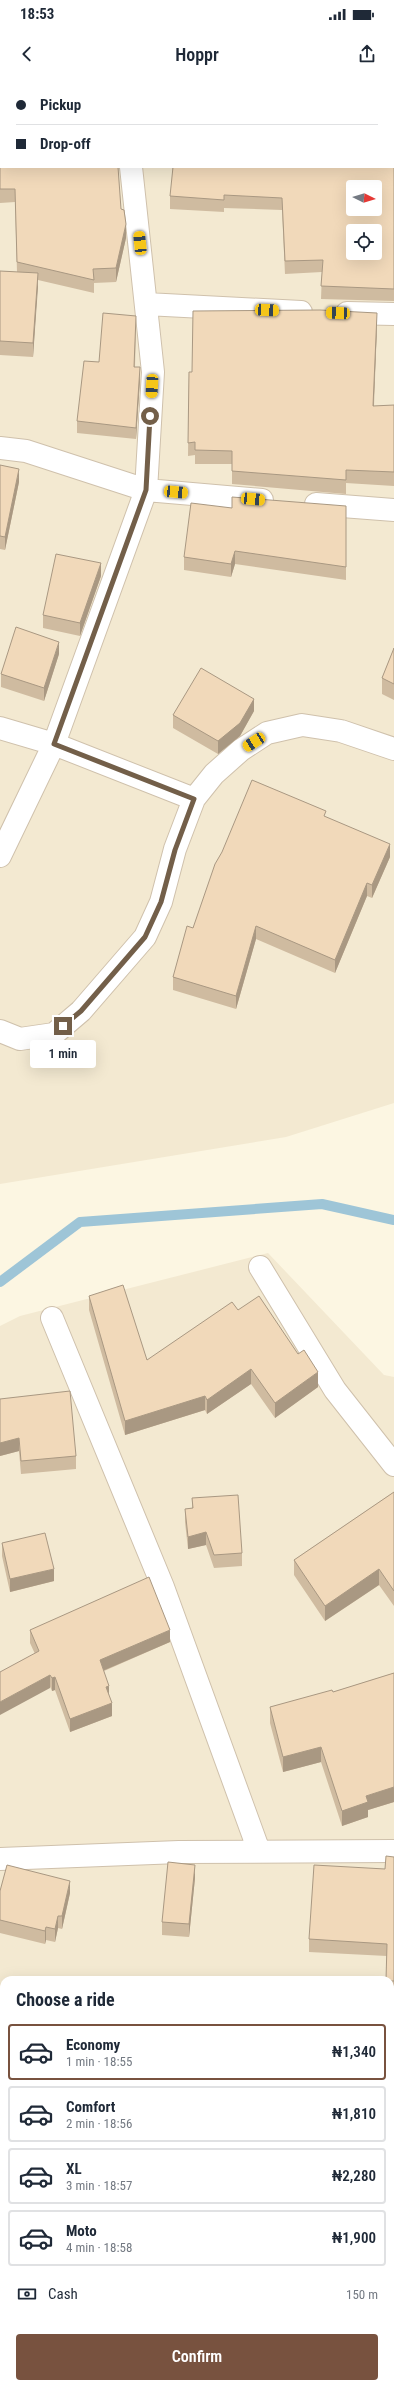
<!DOCTYPE html>
<meta charset="utf-8">
<style>
:root{--surface:#fff;--page:#f6f6f7;--text:#1f2937;--muted:#747a83;--line:#e0e1e3;--accent:#78523f}
body{margin:0;font-family:"Roboto Condensed",sans-serif;background:var(--page);color:var(--text);height:100vh;display:flex;flex-direction:column;font-size:15px;white-space:nowrap}
*{box-sizing:border-box;margin:0}
p{font-size:13px;color:var(--muted)}
.icon{flex:none;width:22px;height:22px;fill:none;stroke:currentColor;stroke-width:2;stroke-linecap:round;stroke-linejoin:round}
.map{position:relative;flex:1;overflow:hidden}
.side{position:absolute;left:0px;top:1896px;width:394px;height:412px;display:flex;flex-direction:column;background:var(--surface);border-radius:12px 12px 0 0;box-shadow:0 4px 16px #0002}
.side>*{flex:none}
.guide{position:absolute;left:0px;top:0px;width:394px;height:88px;box-shadow:0 4px 16px #0002;display:grid;align-content:center;height:88px;padding:0 16px;background:var(--surface)}
.needle{width:26px;rotate:95deg}
.buttons{position:absolute;left:346px;top:100px;display:grid;gap:8px}
.buttons a{display:grid;place-items:center;width:36px;height:36px;border-radius:4px;background:var(--surface);box-shadow:0 4px 16px #0002;font-size:20px}
.end{position:absolute;width:18px;height:18px;margin:-9px;border:5px solid #735f49;background:#fff;box-shadow:0 0 0 2px #fff}
.from{border-radius:50%}
.bubble{position:absolute;height:28px;border-radius:4px;background:var(--surface);box-shadow:0 4px 16px #0002;font-size:13px;font-weight:600;line-height:28px;text-align:center}
.car{position:absolute;width:12px;height:24px;margin:-12px -6px;border-radius:5px;box-shadow:0 0 3px 1px #0007;background:linear-gradient(#f5c518 24%,#345 0 40%,#f5c518 0 76%,#345 0 86%,#f5c518 0)}
.guide b{display:flex;align-items:center;gap:14px;height:38px;font-size:15px}
.guide b+b{border-top:1px solid var(--line)}
.guide i{width:10px;height:10px;background:var(--text)}
ul{padding:0;list-style:none}
li{display:flex;align-items:center;gap:12px;height:56px;margin:0 8px 6px;padding:0 8px;border:2px solid var(--line);border-radius:4px}
li div{flex:1}
li b{display:block;font-size:15px}
li em{font-style:normal;font-weight:600}
li.current{border-color:var(--accent)}
li>.icon{width:36px;height:36px;stroke-width:1.5}
h2{padding:0 16px;font-size:18px;line-height:48px}
.pay{display:flex;align-items:center;gap:10px;height:44px;padding:0 16px;font-size:15px}
.pay p{margin-inline-start:auto}
.primary-button{display:flex;gap:8px;margin-top:auto;padding:8px 16px}
.primary-button a{flex:1;height:46px;border-radius:4px;background:var(--accent);color:#fff;font-size:16px;font-weight:600;line-height:46px;text-align:center}
.status{display:flex;justify-content:space-between;align-items:center;height:28px;padding:0 20px;background:var(--surface);direction:ltr}
.status svg{height:11px;fill:currentColor}
header{display:flex;justify-content:space-between;align-items:center;height:52px;padding:0 16px;background:var(--surface);font-size:18px;font-weight:600}
.map>svg:first-child{display:block}
.residential{fill:#f3e9d1;fill-rule:evenodd}
.lines{fill:none;stroke-linecap:round;stroke-linejoin:round}
.stream{stroke:#9ec5d7;stroke-width:10}
.street-casing{stroke:#cfc1ac;stroke-width:24}
.street{stroke:#fff;stroke-width:22}
.wall{fill:#cfbba0}
.shaded-wall{fill:#a99882}
.building{fill:#f1d9ba;stroke:#a99882;fill-rule:evenodd}
.route{stroke:#735f49;stroke-width:5}
</style>
<div class="status"><b>18:53</b><svg viewBox="0 0 49 12"><path d="M0 12V9h3v3zM5 12V6h3v6zM10 12V3h3v9zM15 12V0h3v12zM26 1h20v11H26zM47 4h2v5h-2z"/></svg></div>
<header><svg class="icon" aria-label="back" viewBox="0 0 24 24"><path d="M15 5l-7 7 7 7"/></svg>Hoppr<svg class="icon" aria-label="share" viewBox="0 0 24 24"><path d="M12 15V3M7 8l5-5 5 5M5 13v7h14v-7"/></svg></header>
<div class="map">
<svg width="394" height="2308" viewBox="0 0 394 2308">
<rect width="100%" height="100%" fill="#fcf6e2"/>
<path class="residential" d="M0 0H394V1023L286 1057 0 1104ZM1 1H393V87H1ZM353 107H375V129H353ZM353 151H375V173H353Z
M268 1173 384 1295 394 1297V2308H0V1246L20 1236ZM4 1900H390V2304H4Z"/>
<g class="lines">
<path class="stream" d="M0 1202 80 1142 322 1124 394 1140"/>
<g class="street-casing">
<path id="street" d="M123 0V1
M296 1 300 0
M0 22H1
M146 224 301 232
M347 233 394 234
M0 368 26 371 146 410 262 420
M316 424 394 430
M0 648 54 664 194 719
M0 776 54 664 146 410 153 292 131 87
M0 951 20 959 54 954 81 931 145 857 161 822 175 769 194 719 214 694 241 670 267 653 302 645 341 651 394 669
M260 1187 335 1310 394 1385
M52 1238 163 1507 259 1771
M0 1779 179 1772 394 1771
M390 2020H394
M0 2023H4"/>
</g>
<use href="#street" class="street"/>
</g>
<path class="wall" d="M0 62 121 129 126 158 116 202 94 203V213L38 200 33 277 0 275V191L17 192 15 122 0 123Z
M394 76V221L321 219 322 192 285 194 282 130 224 128V132L170 129V116Z
M377 246 374 326 394 325V406L346 403V414L232 404V384H195V375L188 376 189 292H192Z
M136 247 135 287 140 299 136 359 77 353V341L99 282Z
M0 385 19 402 5 470 0 469Z
M346 426V500L235 484 231 497 184 490V477L232 428Z
M101 496 80 556 43 548V535Z
M394 568V620L382 614V598Z
M59 574 44 621 1 607V594Z
M254 631 240 656 218 674 173 648V635Z
M326 737 390 777 372 818 367 816 335 893 256 859 236 929 173 910V897L193 848Z
M89 1216 147 1280 238 1230 318 1307 275 1338 251 1304 207 1334 205 1330 125 1355 89 1230Z
M0 1319 76 1376V1389L21 1394 19 1371 0 1376Z
M394 1412V1526L379 1505 325 1541 294 1495V1480Z
M192 1418 242 1473V1486L214 1488 206 1465 188 1469 185 1442V1429L192 1428Z
M2 1463 54 1501 10 1512 2 1476Z
M30 1550 170 1562 104 1591 109 1617 112 1636 70 1652 55 1610 52 1611 30 1563Z
M394 1593V1722L368 1730V1737L342 1746 321 1682 283 1692 270 1643V1627L333 1612Z
M394 1777V1914H390V1900L387 1876 309 1872V1859L385 1789Z
M195 1798 189 1857 162 1855V1842Z
M0 1811 70 1813 62 1849 58 1848 55 1862 46 1860 45 1864 0 1853Z
M0 1923H4V1989L0 1988Z
M4 2189V2268L2 2269 0 2245V2190Z
M390 2217 394 2218V2292H390Z
M301 2304H356V2308H301Z"/>
<path class="shaded-wall" d="M211 0H249V1H208Z
M126 144V158L116 202V188Z
M38 193V207L33 277V263Z
M377 233V246L373 339V326Z
M140 287V299L136 359V348Z
M19 389V402L5 470V457Z
M235 471V484L231 497V484Z
M101 483V496L80 556V543Z
M59 562V574L44 621V608Z
M254 619V631L240 656 218 674V661Z
M390 764V777L372 818V805Z
M367 803V816L335 893V880Z
M256 846V859L236 929V916Z
M251 1289V1304L207 1334V1320Z
M318 1292V1307L275 1338V1323Z
M205 1316V1330L125 1355V1341Z
M19 1358V1371L0 1376V1363Z
M206 1452V1465L188 1469V1457Z
M54 1489V1501L10 1512V1499Z
M379 1489V1505L325 1541V1526Z
M170 1550V1562L100 1592V1580Z
M50 1595V1608L0 1635V1622Z
M55 1597V1610L52 1611V1598Z
M109 1606V1619L106 1607Z
M112 1623V1636L70 1652V1639Z
M321 1667V1682L283 1692V1677Z
M394 1707V1722L368 1730V1737L342 1746V1731L366 1716Z
M195 1785V1798L189 1857V1844Z
M70 1801V1813L62 1849V1836Z
M58 1836V1848L55 1862V1849Z
M46 1847V1860L45 1864V1851Z"/>
<path class="building" d="M182 0H211L208 1H183Z
M0 62H1V87H118L121 129 124 130 126 144 116 188 93 189 94 200 17 182 15 109H0Z
M393 76H394V209L321 206 323 180 285 181 282 118 224 115V120L170 116 173 87H393ZM353 107H375V129H353ZM353 151H375V173H353Z
M0 191 38 193 33 263 0 261Z
M320 230 377 233 373 326 394 325V392L346 390V400L232 391V371L195 370V362L188 363 189 292H192L193 231Z
M103 233 136 236 134 287H140L136 348 77 341 84 281 99 282Z
M0 385 19 389 5 457 0 456Z
M232 417 346 426V487L235 471 231 484 184 477 191 423 232 428Z
M56 474 101 483 80 543 43 535Z
M16 547 59 562 44 608 1 594Z
M394 568V604L382 598Z
M201 588 254 619 240 643 218 661 173 635Z
M252 700 326 731 324 736 390 764 372 805 367 803 335 880 256 846 236 916 173 897 187 846 193 848 215 784 222 772Z
M123 1205 147 1280 232 1222 238 1230 259 1216 298 1274 304 1270 318 1292 275 1323 251 1289 207 1320 205 1316 125 1341 89 1216Z
M70 1311 76 1376 21 1381 19 1358 0 1363V1319Z
M394 1412V1511L379 1489 325 1526 294 1480Z
M238 1415 242 1473 214 1475 206 1452 188 1457 185 1429 193 1428 192 1418Z
M45 1453 54 1489 10 1499 2 1463Z
M149 1497 170 1550 100 1580 109 1606 106 1607 112 1623 70 1639 55 1597 52 1598 50 1595 0 1622V1592L39 1571 30 1550Z
M394 1593V1707L366 1716 368 1722 342 1731 321 1667 283 1677 270 1627 332 1610 333 1612Z
M386 1776 394 1777V1901H390V1900H386L387 1864 309 1859 314 1785 385 1789Z
M168 1782 195 1785 189 1844 162 1842Z
M7 1785 70 1801 62 1836H58L55 1849 46 1847 45 1851 0 1840V1811Z
M0 1923H4V1976H0Z
M4 2189V2253H2L0 2230V2190Z
M390 2217 394 2218V2279H390Z"/>
<g class="lines">
<path class="route" d="M63 946 81 931 145 857 161 822 175 770 194 719 54 664 146 410 150 336"/>
</g>
</svg>
<div class="buttons">
<a><svg class="needle" viewBox="-14 -14 28 28"><path d="M0-13l5 13h-10z" fill="#e53935"/><path d="M0 13l5-13h-10z" fill="#747a83"/></svg></a>
<a><svg class="icon" aria-label="locate" viewBox="0 0 24 24"><circle cx="12" cy="12" r="6"/><path d="M12 2v4M12 18v4M2 12h4M18 12h4"/></svg></a>
</div>
<i class="end from" style="left:150px;top:336px"></i>
<i class="end" style="left:63px;top:946px"></i>
<div class="bubble" style="left:30px;top:960px;width:66px">1 min</div>
<i class="car" style="left:140px;top:163px;rotate:354deg"></i>
<i class="car" style="left:267px;top:230px;rotate:93deg"></i>
<i class="car" style="left:338px;top:233px;rotate:272deg"></i>
<i class="car" style="left:152px;top:306px;rotate:183deg"></i>
<i class="car" style="left:176px;top:412px;rotate:95deg"></i>
<i class="car" style="left:253px;top:419px;rotate:95deg"></i>
<i class="car" style="left:254px;top:662px;rotate:237deg"></i>
<div class="guide">
<b><i class="from"></i>Pickup</b>
<b><i></i>Drop-off</b>
</div>
<section class="side">
<h2>Choose a ride</h2>
<ul>
<li class="current"><svg class="icon" aria-label="car" viewBox="0 0 24 24"><path d="M5 17H2v-5l4-1 3-4h7l3 4 3 1v5h-3M9 17h6M6 11h13"/><circle cx="7" cy="17" r="2"/><circle cx="17" cy="17" r="2"/></svg><div><b>Economy</b><p>1 min · 18:55</p></div><em>₦1,340</em></li>
<li><svg class="icon" aria-label="car" viewBox="0 0 24 24"><path d="M5 17H2v-5l4-1 3-4h7l3 4 3 1v5h-3M9 17h6M6 11h13"/><circle cx="7" cy="17" r="2"/><circle cx="17" cy="17" r="2"/></svg><div><b>Comfort</b><p>2 min · 18:56</p></div><em>₦1,810</em></li>
<li><svg class="icon" aria-label="car" viewBox="0 0 24 24"><path d="M5 17H2v-5l4-1 3-4h7l3 4 3 1v5h-3M9 17h6M6 11h13"/><circle cx="7" cy="17" r="2"/><circle cx="17" cy="17" r="2"/></svg><div><b>XL</b><p>3 min · 18:57</p></div><em>₦2,280</em></li>
<li><svg class="icon" aria-label="car" viewBox="0 0 24 24"><path d="M5 17H2v-5l4-1 3-4h7l3 4 3 1v5h-3M9 17h6M6 11h13"/><circle cx="7" cy="17" r="2"/><circle cx="17" cy="17" r="2"/></svg><div><b>Moto</b><p>4 min · 18:58</p></div><em>₦1,900</em></li>
</ul>
<div class="pay"><svg class="icon" aria-label="cash" viewBox="0 0 24 24"><path d="M3 7h18v10H3z"/><circle cx="12" cy="12" r="2"/></svg>Cash<p>150 m</p></div>
<div class="primary-button"><a>Confirm</a></div>
</section>
</div>
